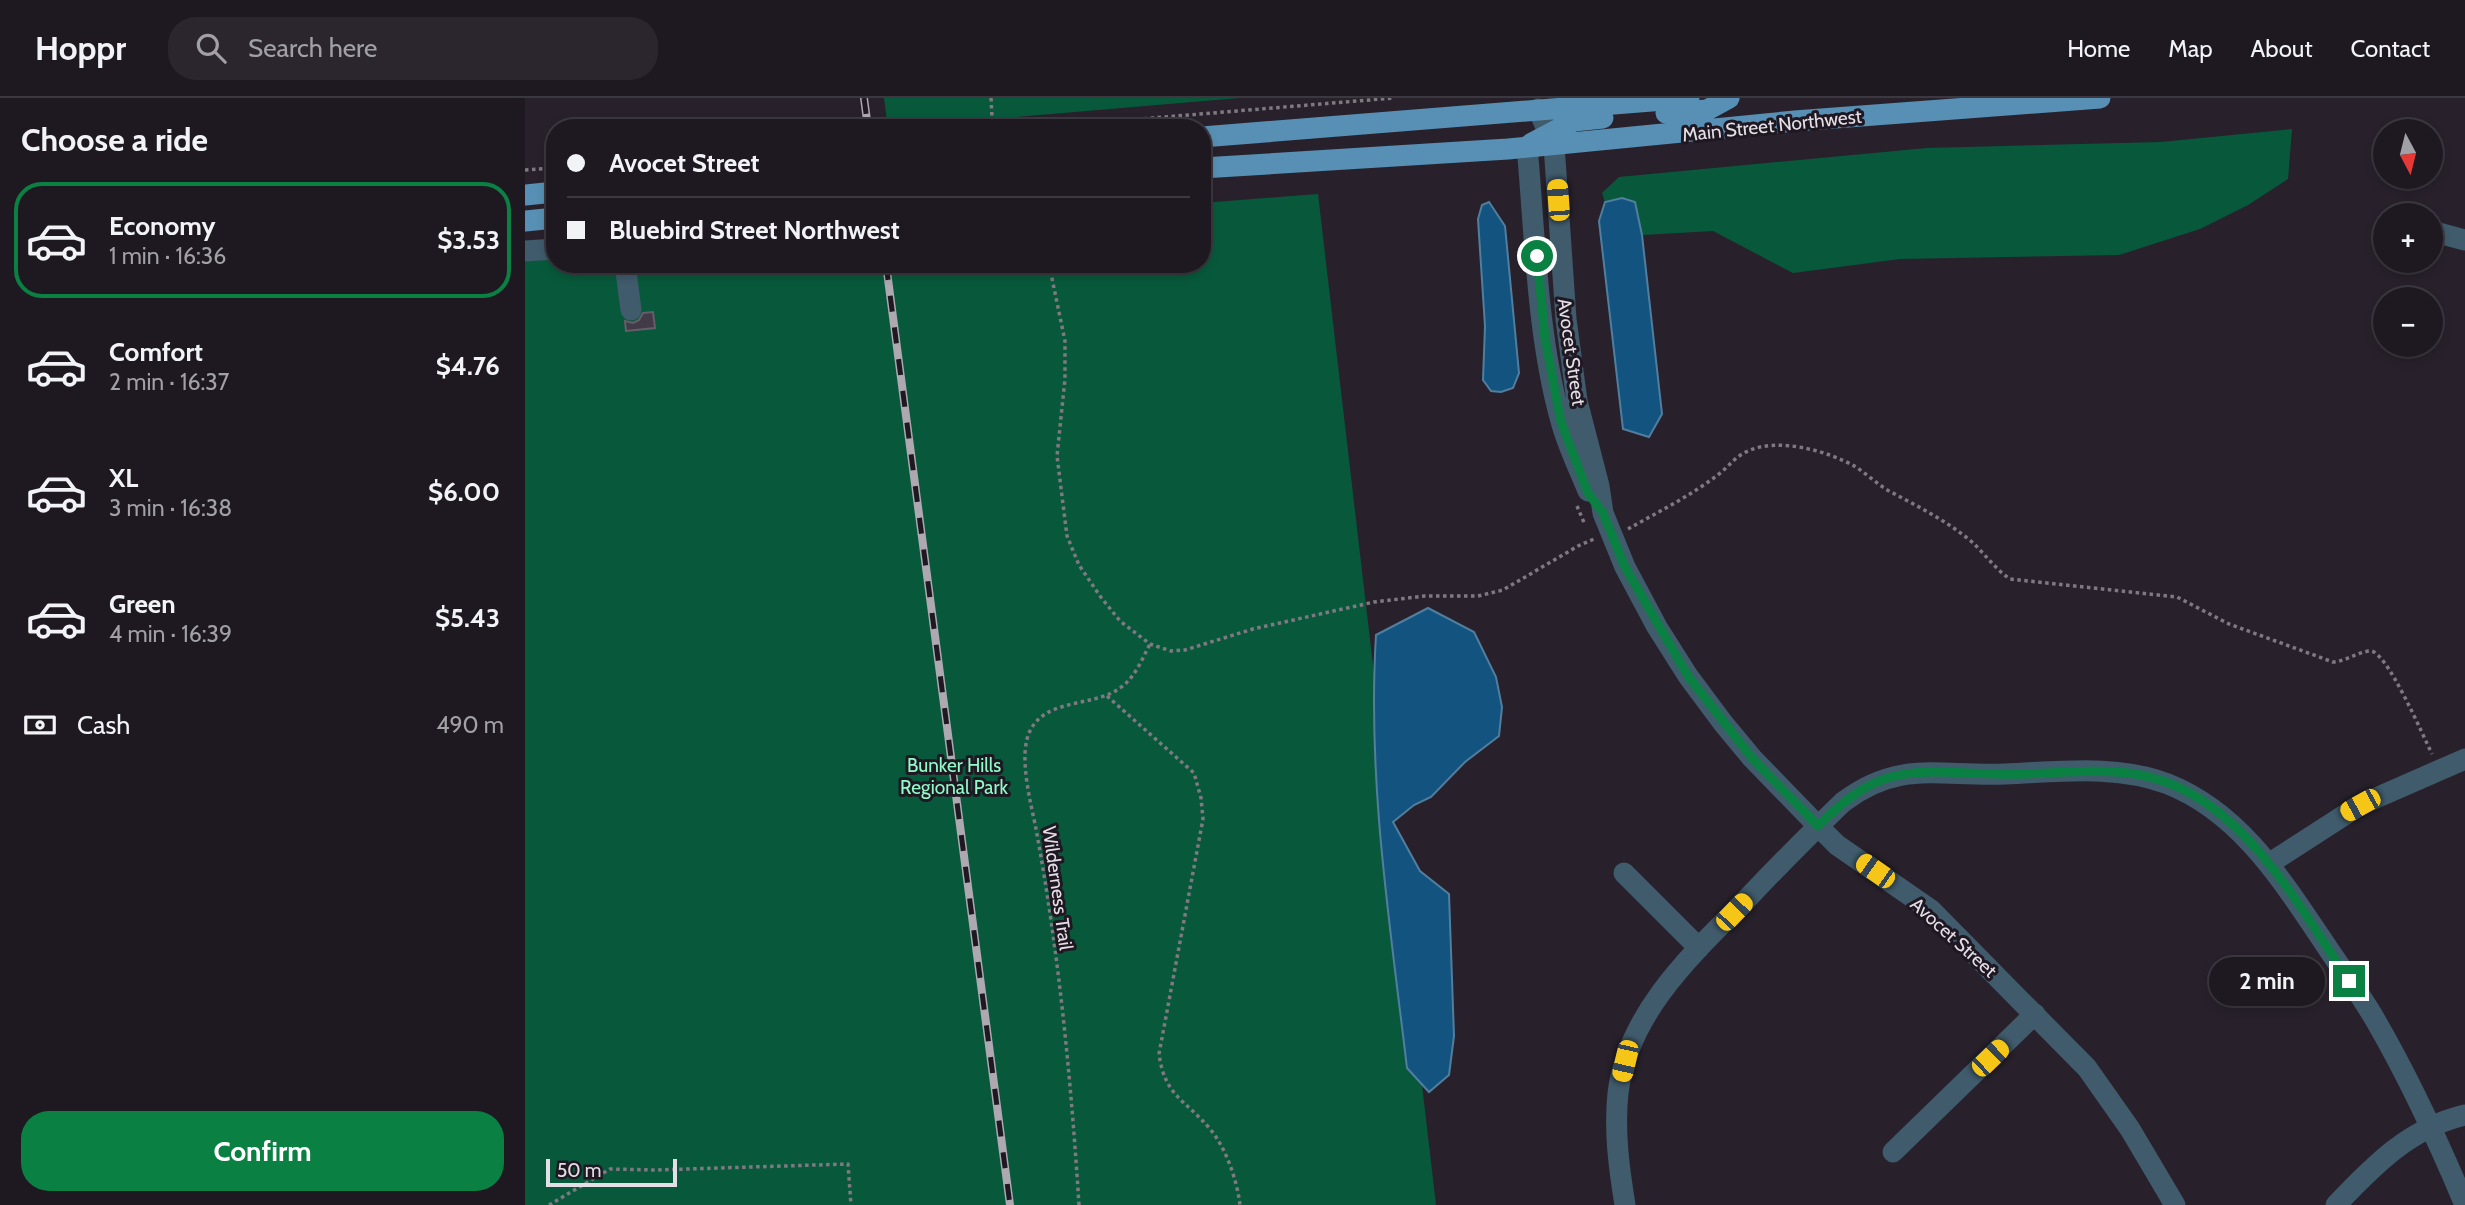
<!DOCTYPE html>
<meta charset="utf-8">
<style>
:root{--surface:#1e1921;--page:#2b262e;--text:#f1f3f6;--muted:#a1a0a5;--line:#3c383f;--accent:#0b8043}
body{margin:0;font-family:Cabin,sans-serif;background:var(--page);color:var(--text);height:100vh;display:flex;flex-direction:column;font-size:26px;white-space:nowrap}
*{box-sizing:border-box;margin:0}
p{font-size:23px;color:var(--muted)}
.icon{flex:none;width:38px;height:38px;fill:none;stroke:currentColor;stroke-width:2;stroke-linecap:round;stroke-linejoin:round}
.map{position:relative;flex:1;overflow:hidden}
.sheet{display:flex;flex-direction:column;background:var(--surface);width:525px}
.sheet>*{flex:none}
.top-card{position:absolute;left:21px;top:21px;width:665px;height:154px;border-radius:28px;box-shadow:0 4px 10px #0003,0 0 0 2px var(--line);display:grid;align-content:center;height:154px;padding:0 21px;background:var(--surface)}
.needle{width:46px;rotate:173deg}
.tools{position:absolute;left:1848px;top:21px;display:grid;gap:14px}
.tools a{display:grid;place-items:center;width:70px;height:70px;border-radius:50%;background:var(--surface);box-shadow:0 4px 10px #0003,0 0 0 2px var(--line);font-size:35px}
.scale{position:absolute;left:21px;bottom:18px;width:131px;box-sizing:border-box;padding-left:7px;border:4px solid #e4dfe6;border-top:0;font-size:19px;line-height:24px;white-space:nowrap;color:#e4dfe6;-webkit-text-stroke:5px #1f1822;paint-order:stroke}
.end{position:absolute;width:32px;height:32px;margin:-16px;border:9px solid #0b8043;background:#fff;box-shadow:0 0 0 4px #fff}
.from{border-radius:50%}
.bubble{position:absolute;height:49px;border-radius:24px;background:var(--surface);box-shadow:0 4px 10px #0003,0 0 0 2px var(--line);font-size:23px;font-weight:800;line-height:49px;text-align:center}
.car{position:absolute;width:21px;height:42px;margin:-21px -10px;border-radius:9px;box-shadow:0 0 5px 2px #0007;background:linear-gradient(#f5c518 24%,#345 0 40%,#f5c518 0 76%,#345 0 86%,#f5c518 0)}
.top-card b{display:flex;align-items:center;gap:24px;height:66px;font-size:26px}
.top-card b+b{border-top:2px solid var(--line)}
.top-card i{width:18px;height:18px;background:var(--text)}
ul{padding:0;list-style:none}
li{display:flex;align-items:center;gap:21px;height:116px;margin:0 14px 10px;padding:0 7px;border:4px solid transparent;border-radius:28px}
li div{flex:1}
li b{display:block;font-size:26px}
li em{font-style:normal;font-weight:800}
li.on{border-color:var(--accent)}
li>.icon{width:63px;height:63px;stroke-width:1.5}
h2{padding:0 21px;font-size:32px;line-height:84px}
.pay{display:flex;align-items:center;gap:18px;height:77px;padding:0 21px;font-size:26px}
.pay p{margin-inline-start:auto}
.primary-button{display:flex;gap:14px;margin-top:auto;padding:14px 21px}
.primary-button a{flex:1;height:80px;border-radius:28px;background:var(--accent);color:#fff;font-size:28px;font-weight:800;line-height:80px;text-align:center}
header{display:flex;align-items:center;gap:42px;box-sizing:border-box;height:98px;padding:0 35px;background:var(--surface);border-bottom:2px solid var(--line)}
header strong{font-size:33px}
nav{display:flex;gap:38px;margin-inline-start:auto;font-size:24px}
.search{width:490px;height:63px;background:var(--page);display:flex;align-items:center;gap:18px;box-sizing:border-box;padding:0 24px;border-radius:28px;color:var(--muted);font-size:26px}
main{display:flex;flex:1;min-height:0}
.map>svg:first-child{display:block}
.green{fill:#08593c}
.water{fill:#12547f;stroke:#517e9e;stroke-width:2}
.building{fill:#423a46;stroke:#655d69;stroke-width:2}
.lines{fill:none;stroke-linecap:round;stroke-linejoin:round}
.path{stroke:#7f7982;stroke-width:3.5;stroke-dasharray:3.5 3.5;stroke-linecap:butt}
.minor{stroke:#405b6c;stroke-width:21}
.major{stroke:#5790b4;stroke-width:21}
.rail-casing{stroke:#aea8b0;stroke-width:8}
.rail{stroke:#1f1822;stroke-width:5;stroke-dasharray:16;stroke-linecap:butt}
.route{stroke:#0b8043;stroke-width:9}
.labels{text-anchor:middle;stroke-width:6;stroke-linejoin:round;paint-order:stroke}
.street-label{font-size:19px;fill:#e4dfe6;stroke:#1f1822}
.park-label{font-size:19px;fill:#8efbc8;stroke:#1f1822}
</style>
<header>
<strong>Hoppr</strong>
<div class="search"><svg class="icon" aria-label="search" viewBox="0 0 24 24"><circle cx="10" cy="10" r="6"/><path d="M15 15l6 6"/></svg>Search here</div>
<nav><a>Home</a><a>Map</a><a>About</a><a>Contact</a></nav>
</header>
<main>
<section class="sheet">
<h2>Choose a ride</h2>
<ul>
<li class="on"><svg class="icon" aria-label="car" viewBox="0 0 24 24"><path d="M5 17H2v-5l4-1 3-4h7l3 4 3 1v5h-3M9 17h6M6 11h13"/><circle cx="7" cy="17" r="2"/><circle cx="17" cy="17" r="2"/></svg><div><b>Economy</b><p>1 min · 16:36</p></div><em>$3.53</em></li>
<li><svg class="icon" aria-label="car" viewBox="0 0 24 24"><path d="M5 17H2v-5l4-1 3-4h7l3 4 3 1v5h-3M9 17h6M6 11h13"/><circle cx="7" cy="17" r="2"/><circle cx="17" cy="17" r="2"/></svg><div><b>Comfort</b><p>2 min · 16:37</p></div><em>$4.76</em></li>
<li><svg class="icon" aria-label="car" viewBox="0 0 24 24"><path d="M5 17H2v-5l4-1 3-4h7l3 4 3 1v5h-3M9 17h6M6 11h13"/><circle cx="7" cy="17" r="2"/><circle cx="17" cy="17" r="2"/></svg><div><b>XL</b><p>3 min · 16:38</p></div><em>$6.00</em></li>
<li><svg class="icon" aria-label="car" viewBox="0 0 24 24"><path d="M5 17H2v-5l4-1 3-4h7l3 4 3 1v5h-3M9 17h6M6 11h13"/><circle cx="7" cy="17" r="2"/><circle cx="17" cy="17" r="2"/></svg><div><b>Green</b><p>4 min · 16:39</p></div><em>$5.43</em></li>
</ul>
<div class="pay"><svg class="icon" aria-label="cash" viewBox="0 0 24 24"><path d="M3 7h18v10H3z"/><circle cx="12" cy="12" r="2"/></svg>Cash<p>490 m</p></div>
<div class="primary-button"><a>Confirm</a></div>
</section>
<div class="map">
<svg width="1940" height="1107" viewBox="0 0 1940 1107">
<rect width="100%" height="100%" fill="#28212c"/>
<path class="green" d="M359 0H714L363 30Z
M1767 31 1763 81 1723 107 1675 131 1594 157 1375 161 1268 175 1188 133 1117 137 1110 104 1097 100 1080 104 1077 95 1094 79 1402 50 1636 44Z
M793 96 911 1107H0V159L30 156V166H677V105Z"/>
<path class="water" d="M1097 100 1110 104 1117 137 1137 316 1124 339 1098 331 1074 123 1080 104Z
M964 104 980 128 994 275 988 290 976 294 966 293 958 282 960 228 953 121 957 107Z
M903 510 949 534 971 579 977 609 974 638 940 664 906 699 889 707 868 724 895 773 924 796 929 938 924 977 904 994 882 970C865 826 842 682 851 537Z"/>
<path class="building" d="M128 214 130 230 101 233 100 223 108 225 114 222 118 215Z"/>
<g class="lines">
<path class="path" d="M466 0 467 19
M507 30 868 0
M0 72 30 70
M524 166 540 243V281L532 358 542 438 554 467 575 498 595 523 625 546 646 553 660 552 728 531 849 504 900 498H953L978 492 1053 448 1069 441
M1052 408 1060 427
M1103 431C1133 414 1167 397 1194 376 1204 368 1211 358 1223 353 1254 339 1303 353 1331 369 1343 377 1353 387 1366 394 1394 409 1422 423 1447 444 1460 456 1470 471 1485 481L1652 499 1704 526 1808 564C1822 563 1832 554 1845 553 1861 551 1899 640 1907 656
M582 598 669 675 676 700 678 721 634 956C640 999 660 1001 685 1031 701 1050 712 1082 715 1107
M24 1107 85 1071 130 1072 323 1066 326 1107
M554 1107C546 982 534 855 511 731 506 705 492 655 506 631 523 600 569 609 595 590 610 580 617 561 625 546"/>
<path class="minor" d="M1013 11 1029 47 1041 221 1052 303 1074 388 1078 415 1100 469 1132 529 1163 578 1198 625 1227 660 1293 728 1312 747 1406 812 1562 970 1605 1031 1650 1107
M1002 48C1010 136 1012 239 1036 323 1042 347 1054 370 1063 393
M1906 133 1940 142
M0 153 30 151
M100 166 106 212
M1745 765 1835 707 1940 661
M1099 775 1174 850
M1368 1054 1510 916
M1100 1107C1094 1070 1089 1033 1093 995 1103 915 1166 857 1220 803 1252 769 1285 736 1318 704 1375 661 1416 679 1480 676 1534 674 1591 666 1643 686 1716 715 1758 784 1800 846 1817 872 1837 898 1852 925 1886 984 1914 1045 1940 1107
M1811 1107C1849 1067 1885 1030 1940 1017"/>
<path class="major" d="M1141 15 1182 12 1204 0
M677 39 1164 0
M1007 45 1049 23 1078 20
M677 70 983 51 1270 23 1575 0
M0 97 30 94
M0 123 30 120"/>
<g class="rail-casing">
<path id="rail" d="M339 0 343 30
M361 166 485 1107"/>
</g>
<use href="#rail" class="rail"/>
</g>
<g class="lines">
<path class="route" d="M1012 158 1020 240 1036 324 1063 395 1078 415 1100 469 1163 578 1227 660 1293 728C1357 663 1388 674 1472 676 1518 678 1563 669 1610 676 1712 691 1772 805 1824 883"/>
</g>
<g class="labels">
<g class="street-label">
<text transform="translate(1247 27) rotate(-6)" y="7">Main Street Northwest</text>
<text transform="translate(1047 254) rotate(82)" y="7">Avocet Street</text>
<text transform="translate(533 790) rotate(82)" y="7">Wilderness Trail</text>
<text transform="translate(1429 839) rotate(42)" y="7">Avocet Street</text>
</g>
<g class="park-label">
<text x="429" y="674">Bunker Hills<tspan x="429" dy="22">Regional Park</tspan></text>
</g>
</g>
</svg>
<div class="tools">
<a><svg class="needle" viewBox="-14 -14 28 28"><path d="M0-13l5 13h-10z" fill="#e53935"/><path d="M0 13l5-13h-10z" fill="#a1a0a5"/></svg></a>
<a>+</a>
<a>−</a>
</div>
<div class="scale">50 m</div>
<i class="end from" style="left:1012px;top:158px"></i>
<i class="end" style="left:1824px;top:883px"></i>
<div class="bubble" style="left:1684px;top:859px;width:116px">2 min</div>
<i class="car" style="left:1033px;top:102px;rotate:356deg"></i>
<i class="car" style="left:1835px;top:707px;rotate:241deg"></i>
<i class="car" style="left:1350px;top:773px;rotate:305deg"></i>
<i class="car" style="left:1209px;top:814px;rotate:44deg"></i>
<i class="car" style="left:1465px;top:960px;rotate:46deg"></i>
<i class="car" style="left:1100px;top:963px;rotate:193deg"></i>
<div class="top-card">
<b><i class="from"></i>Avocet Street</b>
<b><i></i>Bluebird Street Northwest</b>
</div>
</div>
</main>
